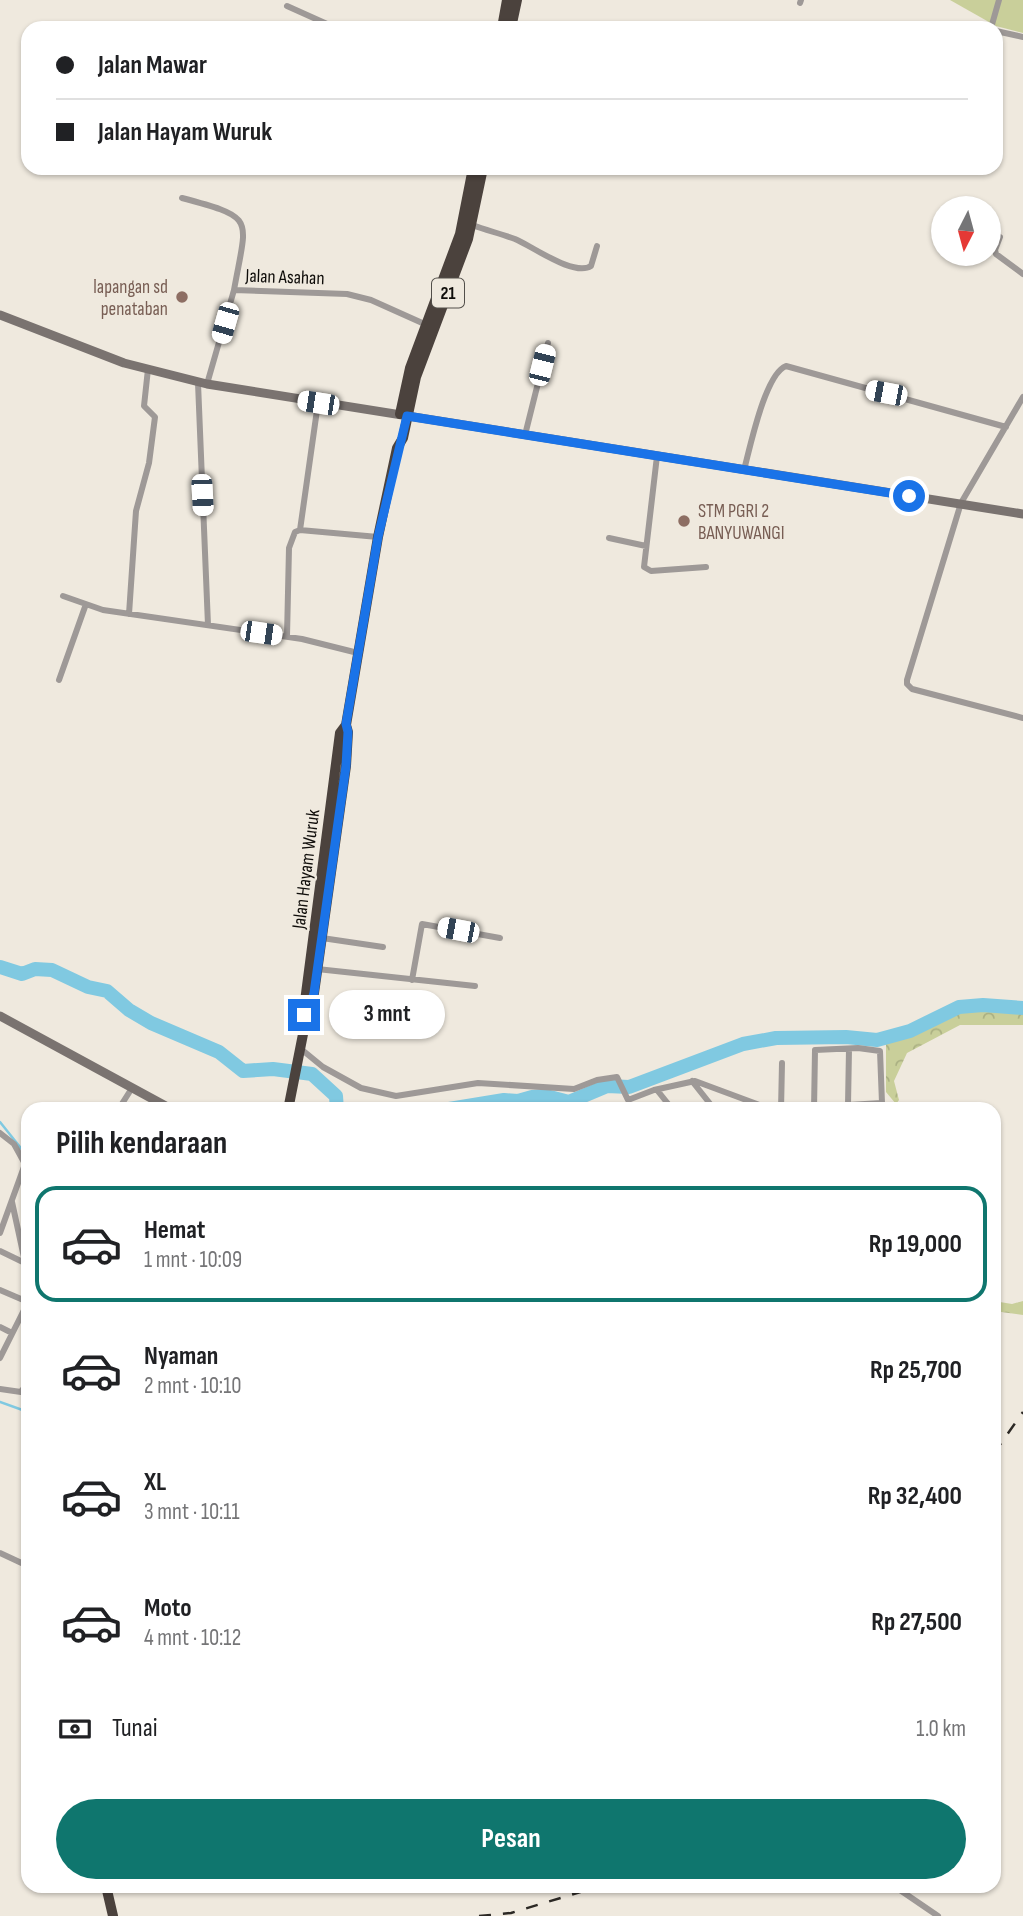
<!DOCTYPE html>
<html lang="id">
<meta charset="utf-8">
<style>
:root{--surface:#fff;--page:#f6f6f6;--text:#202124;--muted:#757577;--line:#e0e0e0;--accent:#0f766e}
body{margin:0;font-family:"Sofia Sans Condensed",sans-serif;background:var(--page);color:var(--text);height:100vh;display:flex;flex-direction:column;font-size:26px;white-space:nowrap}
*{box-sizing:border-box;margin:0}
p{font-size:23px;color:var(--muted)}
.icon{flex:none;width:38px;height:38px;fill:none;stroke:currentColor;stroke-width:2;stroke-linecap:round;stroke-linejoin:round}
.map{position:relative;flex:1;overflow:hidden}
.drawer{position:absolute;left:21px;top:1102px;width:980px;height:791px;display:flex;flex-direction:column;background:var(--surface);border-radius:21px;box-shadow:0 2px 5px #0004}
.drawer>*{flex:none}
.top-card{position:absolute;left:21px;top:21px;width:982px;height:154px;border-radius:21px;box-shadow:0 2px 5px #0004;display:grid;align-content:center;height:154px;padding:0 35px;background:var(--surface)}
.needle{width:46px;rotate:186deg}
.fabs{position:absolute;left:931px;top:196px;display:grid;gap:14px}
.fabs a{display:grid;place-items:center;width:70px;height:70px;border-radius:50%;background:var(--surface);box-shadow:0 2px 5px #0004;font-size:35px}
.end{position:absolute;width:32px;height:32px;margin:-16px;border:9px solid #1a73e8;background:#fff;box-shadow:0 0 0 4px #fff}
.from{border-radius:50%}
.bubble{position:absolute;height:49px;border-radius:24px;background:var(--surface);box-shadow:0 2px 5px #0004;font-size:23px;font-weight:700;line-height:49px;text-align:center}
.car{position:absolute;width:21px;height:42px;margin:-21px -10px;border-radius:9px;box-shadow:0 0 5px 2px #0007;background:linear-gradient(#fff 24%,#345 0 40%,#fff 0 76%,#345 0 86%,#fff 0)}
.top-card b{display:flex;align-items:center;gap:24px;height:66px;font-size:26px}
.top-card b+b{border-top:2px solid var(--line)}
.top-card i{width:18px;height:18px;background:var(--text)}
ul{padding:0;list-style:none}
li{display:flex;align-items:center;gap:21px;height:116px;margin:0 14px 10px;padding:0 21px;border:4px solid transparent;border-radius:21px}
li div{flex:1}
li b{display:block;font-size:26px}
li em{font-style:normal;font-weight:700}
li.current{border-color:var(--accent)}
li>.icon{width:63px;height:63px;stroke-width:1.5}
h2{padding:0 35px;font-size:32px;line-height:84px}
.pay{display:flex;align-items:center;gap:18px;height:77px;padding:0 35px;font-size:26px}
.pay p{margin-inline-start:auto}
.primary-button{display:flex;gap:14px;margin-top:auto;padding:14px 35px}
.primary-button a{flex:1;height:80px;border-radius:42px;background:var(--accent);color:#fff;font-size:28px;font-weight:700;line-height:80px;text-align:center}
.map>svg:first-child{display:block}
.forest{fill:url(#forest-crowns)}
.park{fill:#c9cf9a}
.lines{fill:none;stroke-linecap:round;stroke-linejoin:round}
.stream{stroke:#80c9e1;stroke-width:2.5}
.river{stroke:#80c9e1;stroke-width:14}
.street{stroke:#9e9997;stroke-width:6}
.secondary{stroke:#7a7370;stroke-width:9}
.highway{stroke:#4b423d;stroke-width:10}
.rail{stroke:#2c2925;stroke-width:2.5;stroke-dasharray:12 12;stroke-linecap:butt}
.route{stroke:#1a73e8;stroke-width:9}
.education-dot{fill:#8d6e63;stroke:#efe9de;stroke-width:2.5}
.labels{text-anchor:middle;stroke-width:5;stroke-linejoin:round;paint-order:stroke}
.shield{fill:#efe9de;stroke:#524f4a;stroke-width:2}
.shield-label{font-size:18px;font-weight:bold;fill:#0f0d0a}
.street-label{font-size:19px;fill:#0f0d0a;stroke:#efe9de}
.education-label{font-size:19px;fill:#785e54;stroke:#efe9de;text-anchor:end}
</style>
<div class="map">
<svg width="1023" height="1916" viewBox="0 0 1023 1916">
<defs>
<pattern id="forest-crowns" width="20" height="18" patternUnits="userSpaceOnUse" patternTransform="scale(1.75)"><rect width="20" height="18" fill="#c9cf9a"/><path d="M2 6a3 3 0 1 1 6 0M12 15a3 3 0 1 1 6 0" fill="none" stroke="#abb183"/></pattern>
</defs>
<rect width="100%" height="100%" fill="#efe9de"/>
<path class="forest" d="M983 1005 1023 1008V1025H960L907 1053 894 1081 899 1100 896 1104 886 1092V1039L910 1031 959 1007Z
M994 1301 1012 1304 1023 1301V1315L994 1311Z"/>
<path class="park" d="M950 0H1023V33L996 26Z"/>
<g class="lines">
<path class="stream" d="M0 1122 28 1157
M0 1402 28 1412"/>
<path class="river" d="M0 967 22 974 35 969 52 970 88 987 107 991 129 1010 151 1023 219 1052 243 1071 273 1069 312 1074 336 1096 337 1110
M443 1110 504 1100 518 1101 532 1097 546 1096 569 1102 607 1086 629 1087 637 1084 743 1044 776 1038 846 1037 877 1040 910 1031 959 1007 983 1005 1023 1008"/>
<path class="street" d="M800 3 801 0
M287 6 336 28
M968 25 982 28
M991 28 999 0
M996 31 1023 37
M182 198C257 218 247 217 234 290
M472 225C486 230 501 234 515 239 532 246 574 277 591 266L597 246
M1000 237 995 250 996 254 1023 274
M198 383 208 625
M207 384 234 290 347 294 371 300 429 326
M1023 397 961 503 907 680V684L912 689 1023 718
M525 435 548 343
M657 456 644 567 651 571 706 567
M744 470C750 448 765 374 786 366L1006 427
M300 530 318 403
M609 538 646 546
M63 596 103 610 302 639 358 653
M129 614 136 511 149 463 155 417 144 406 148 369
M287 636 289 548 295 532 300 530 378 537
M59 680 86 604
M322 938 383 947
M317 969 475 986
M412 980 422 924 500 938
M301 1049 323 1067 361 1088 396 1096 478 1083 574 1089 597 1080 617 1077 628 1100 654 1090 695 1081 773 1110
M692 1081 715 1110
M657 1090 673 1110
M848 1105 849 1049
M118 1110 132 1088
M781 1110 782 1063
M814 1110 815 1050 858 1048 880 1051 882 1103 848 1105 845 1110
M0 1133 14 1144 25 1164
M12 1202 25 1262
M0 1233 25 1164 28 1163
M0 1251 27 1264
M0 1290 28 1302
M0 1327 12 1333
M0 1358 27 1304
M0 1389 21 1392 28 1382
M0 1553 28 1566
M894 1886 938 1916"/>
<path class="secondary" d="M0 315 124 363 207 384 1023 514
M0 1016 173 1110"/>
<path class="highway" d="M502 28 507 0
M511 28 517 0
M400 414 410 368 460 234 473 168
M306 1019 304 1009 340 733 346 725 378 537 397 448 403 438 416 377 468 239 483 168
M288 1110 306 1019 314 993 346 766 348 732 346 725
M106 1886 113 1916"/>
<path class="rail" d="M994 1453 1023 1412
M479 1916 511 1913 600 1886"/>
</g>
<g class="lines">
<path class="route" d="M304 1015 306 1019 314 993 346 766 348 732 346 724 378 537 407 416 909 496"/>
</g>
<g class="education-dot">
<circle cx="182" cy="297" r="7"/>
<circle cx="684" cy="521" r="7"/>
</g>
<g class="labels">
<rect class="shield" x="432" y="278.5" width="32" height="29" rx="5"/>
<g class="shield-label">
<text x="448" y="299">21</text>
</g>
<g class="street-label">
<text transform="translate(285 276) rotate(2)" y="7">Jalan Asahan</text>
<text transform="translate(305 869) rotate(-83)" y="7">Jalan Hayam Wuruk</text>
</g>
<g class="education-label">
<text x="168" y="293">lapangan sd<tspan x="168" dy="22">penataban</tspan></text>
<text x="698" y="517" text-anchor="start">STM PGRI 2<tspan x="698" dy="22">BANYUWANGI</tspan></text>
</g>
</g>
</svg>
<div class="fabs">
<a><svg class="needle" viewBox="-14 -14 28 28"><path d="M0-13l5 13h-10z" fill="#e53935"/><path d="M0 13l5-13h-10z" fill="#757577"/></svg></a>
</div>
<i class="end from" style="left:909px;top:496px"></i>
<i class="end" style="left:304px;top:1015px"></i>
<div class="bubble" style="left:329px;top:990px;width:116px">3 mnt</div>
<i class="car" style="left:225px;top:323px;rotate:196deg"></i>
<i class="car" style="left:542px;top:365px;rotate:14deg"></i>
<i class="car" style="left:886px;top:393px;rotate:281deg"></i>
<i class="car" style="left:318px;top:403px;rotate:279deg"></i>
<i class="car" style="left:202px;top:495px;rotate:177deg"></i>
<i class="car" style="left:261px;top:633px;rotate:98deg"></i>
<i class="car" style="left:458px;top:930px;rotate:281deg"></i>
<div class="top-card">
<b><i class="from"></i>Jalan Mawar</b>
<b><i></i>Jalan Hayam Wuruk</b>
</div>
<section class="drawer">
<h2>Pilih kendaraan</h2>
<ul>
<li class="current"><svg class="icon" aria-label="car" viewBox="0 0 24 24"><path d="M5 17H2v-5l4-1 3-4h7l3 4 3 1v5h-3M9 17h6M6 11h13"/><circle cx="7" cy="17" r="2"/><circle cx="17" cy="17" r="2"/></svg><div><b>Hemat</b><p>1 mnt · 10:09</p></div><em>Rp 19,000</em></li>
<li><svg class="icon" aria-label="car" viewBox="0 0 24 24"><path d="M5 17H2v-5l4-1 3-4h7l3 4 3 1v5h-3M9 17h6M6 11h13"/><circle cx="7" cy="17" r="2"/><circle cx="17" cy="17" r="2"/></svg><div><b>Nyaman</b><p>2 mnt · 10:10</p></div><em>Rp 25,700</em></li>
<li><svg class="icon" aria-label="car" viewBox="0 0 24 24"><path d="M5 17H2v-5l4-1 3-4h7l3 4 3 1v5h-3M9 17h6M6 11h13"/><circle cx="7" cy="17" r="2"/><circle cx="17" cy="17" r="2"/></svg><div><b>XL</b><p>3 mnt · 10:11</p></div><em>Rp 32,400</em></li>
<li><svg class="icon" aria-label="car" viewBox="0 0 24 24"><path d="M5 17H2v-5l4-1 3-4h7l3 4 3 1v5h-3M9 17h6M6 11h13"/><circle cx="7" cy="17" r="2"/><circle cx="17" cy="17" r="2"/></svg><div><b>Moto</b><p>4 mnt · 10:12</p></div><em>Rp 27,500</em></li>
</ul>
<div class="pay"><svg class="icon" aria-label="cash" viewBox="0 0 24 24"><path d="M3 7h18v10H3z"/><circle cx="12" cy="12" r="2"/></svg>Tunai<p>1.0 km</p></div>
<div class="primary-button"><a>Pesan</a></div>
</section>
</div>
